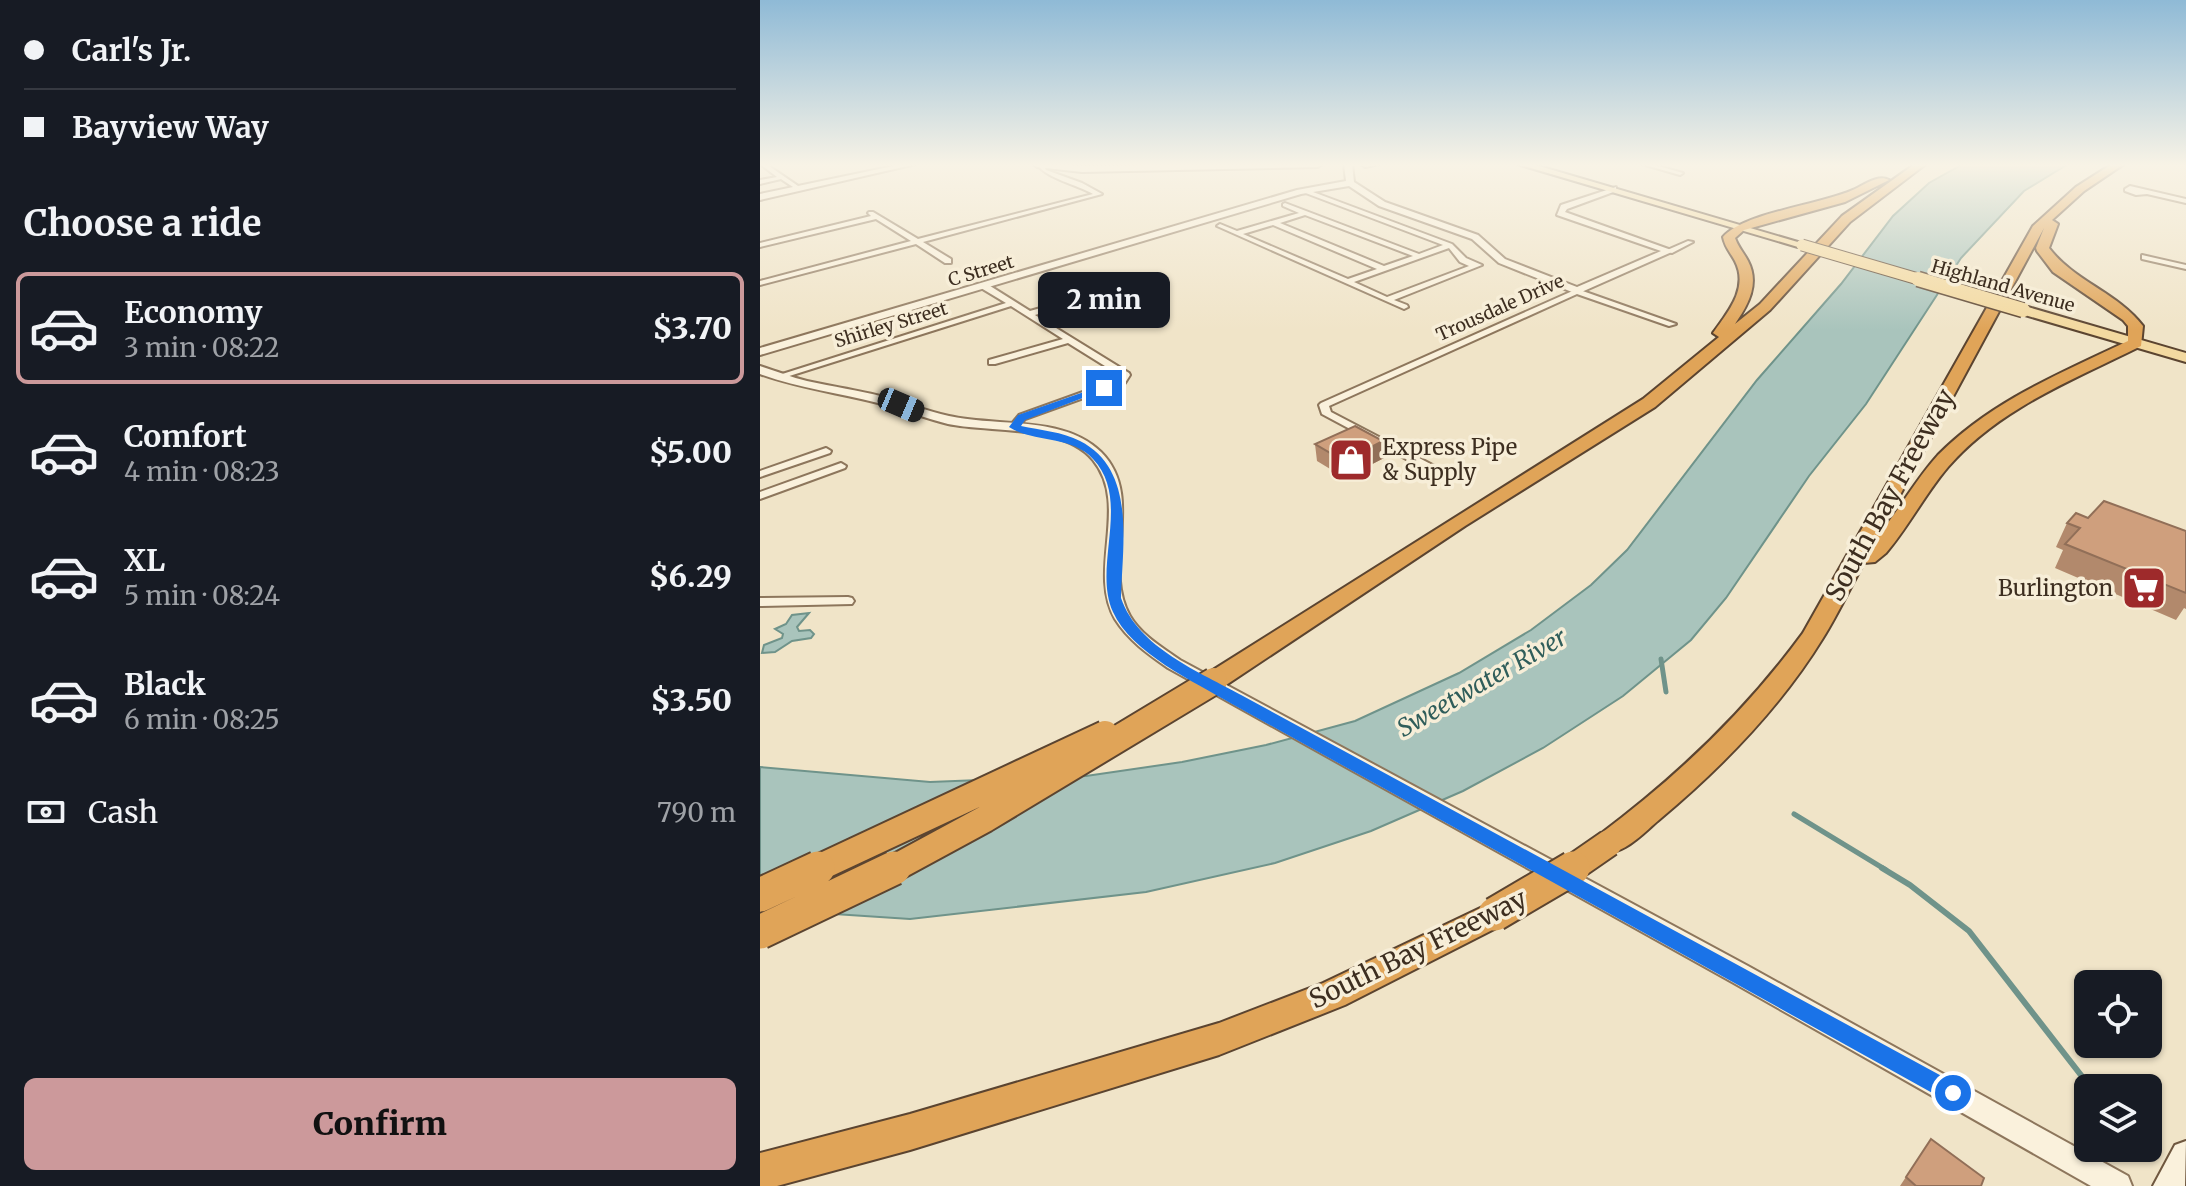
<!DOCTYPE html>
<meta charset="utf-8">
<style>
:root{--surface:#171b24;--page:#242831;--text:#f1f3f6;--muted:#9ea1a6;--line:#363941;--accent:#cc999b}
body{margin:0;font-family:Merriweather,serif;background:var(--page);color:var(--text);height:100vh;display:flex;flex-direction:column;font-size:30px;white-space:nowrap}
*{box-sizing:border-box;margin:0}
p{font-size:26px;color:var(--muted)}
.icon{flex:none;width:44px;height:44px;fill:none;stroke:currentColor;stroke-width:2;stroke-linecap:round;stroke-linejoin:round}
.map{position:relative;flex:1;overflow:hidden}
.drawer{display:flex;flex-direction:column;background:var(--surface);width:760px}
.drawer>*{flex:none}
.top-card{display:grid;align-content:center;height:176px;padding:0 24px;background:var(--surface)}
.tools{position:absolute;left:1314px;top:970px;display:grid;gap:16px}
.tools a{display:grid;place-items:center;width:88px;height:88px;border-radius:12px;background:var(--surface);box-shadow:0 2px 6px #0004;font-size:40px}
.end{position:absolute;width:36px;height:36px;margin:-18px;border:10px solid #1a73e8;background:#fff;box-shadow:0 0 0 4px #fff}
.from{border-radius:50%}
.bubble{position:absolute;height:56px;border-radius:12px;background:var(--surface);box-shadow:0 2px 6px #0004;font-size:26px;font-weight:800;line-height:56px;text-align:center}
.car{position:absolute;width:24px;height:48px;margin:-24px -12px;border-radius:10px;box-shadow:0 0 6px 2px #0007;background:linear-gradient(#222 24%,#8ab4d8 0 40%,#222 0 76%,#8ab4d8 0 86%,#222 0)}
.top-card b{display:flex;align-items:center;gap:28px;height:76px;font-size:30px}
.top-card b+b{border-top:2px solid var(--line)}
.top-card i{width:20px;height:20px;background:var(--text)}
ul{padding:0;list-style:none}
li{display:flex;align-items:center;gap:24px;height:112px;margin:0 16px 12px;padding:0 8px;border:4px solid transparent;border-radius:12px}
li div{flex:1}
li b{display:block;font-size:30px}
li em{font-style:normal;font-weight:800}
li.on{border-color:var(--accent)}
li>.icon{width:72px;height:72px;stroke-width:1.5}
h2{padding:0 24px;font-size:36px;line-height:96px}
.pay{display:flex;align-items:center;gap:20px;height:88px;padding:0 24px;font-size:30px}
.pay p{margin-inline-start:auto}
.primary-button{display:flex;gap:16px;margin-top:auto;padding:16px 24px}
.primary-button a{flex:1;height:92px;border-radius:12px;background:var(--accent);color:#111;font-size:32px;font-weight:800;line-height:92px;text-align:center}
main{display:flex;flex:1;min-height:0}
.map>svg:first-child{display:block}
.water{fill:#a9c4bc;stroke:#6f938a;stroke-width:2}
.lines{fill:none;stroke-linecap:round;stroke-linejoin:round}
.stream-far1{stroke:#6f938a;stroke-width:5}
.stream{stroke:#6f938a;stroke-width:6}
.minor-casing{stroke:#8d765c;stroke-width:4}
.tertiary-casing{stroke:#8d765c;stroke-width:4}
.secondary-casing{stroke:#6f573f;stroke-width:4}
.primary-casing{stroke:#5b4430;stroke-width:4}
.motorway-casing{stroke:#5b4430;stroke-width:4}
.minor{fill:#faf1dc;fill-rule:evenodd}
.tertiary{fill:#faf1dc;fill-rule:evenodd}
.secondary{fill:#faf1dc;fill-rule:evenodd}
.primary{fill:#f3d9a0;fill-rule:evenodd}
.motorway{fill:#e0a458;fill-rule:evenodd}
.primary-bridge-far1-casing{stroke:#5b4430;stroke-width:13;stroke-linecap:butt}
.primary-bridge-casing{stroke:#5b4430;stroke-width:17;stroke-linecap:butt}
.motorway-bridge-far1-casing{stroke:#5b4430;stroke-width:30;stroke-linecap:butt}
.motorway-bridge-casing{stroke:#5b4430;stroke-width:37;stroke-linecap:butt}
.primary-bridge-far1{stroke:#f3d9a0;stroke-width:11}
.primary-bridge{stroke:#f3d9a0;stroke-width:14}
.motorway-bridge-far1{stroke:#e0a458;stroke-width:26}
.motorway-bridge{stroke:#e0a458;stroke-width:33}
.wall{fill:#b2896c}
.shaded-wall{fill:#916f58}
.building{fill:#cf9f7d;stroke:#916f58;stroke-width:2}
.route{fill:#1a73e8}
.labels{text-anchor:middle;stroke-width:7;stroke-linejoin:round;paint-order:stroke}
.far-street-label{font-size:18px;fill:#3d2e20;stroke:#f7eed8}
.poi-label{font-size:22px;fill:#3d2e20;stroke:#f7eed8;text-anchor:start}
.water-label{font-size:24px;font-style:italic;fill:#2f5d5a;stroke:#f7eed8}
.near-street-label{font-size:26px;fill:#3d2e20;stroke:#f7eed8}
</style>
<main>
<section class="drawer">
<div class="top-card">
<b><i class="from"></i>Carl's Jr.</b>
<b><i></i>Bayview Way</b>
</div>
<h2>Choose a ride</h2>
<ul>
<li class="on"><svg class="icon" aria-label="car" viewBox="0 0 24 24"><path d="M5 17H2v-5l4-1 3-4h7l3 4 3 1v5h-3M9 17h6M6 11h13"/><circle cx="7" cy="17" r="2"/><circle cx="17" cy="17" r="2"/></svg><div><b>Economy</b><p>3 min · 08:22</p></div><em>$3.70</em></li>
<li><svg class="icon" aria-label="car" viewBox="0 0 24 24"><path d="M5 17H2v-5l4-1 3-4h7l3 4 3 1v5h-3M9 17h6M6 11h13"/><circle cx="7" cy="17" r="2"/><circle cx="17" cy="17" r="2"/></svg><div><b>Comfort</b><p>4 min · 08:23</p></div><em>$5.00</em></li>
<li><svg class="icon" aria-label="car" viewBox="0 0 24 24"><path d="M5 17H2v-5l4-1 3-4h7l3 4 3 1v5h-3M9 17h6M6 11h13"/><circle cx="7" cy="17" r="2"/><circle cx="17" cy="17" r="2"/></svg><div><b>XL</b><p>5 min · 08:24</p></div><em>$6.29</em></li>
<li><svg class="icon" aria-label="car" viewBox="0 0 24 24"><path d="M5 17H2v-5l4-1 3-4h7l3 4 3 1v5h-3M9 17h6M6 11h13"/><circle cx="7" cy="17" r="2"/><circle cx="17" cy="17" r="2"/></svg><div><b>Black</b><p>6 min · 08:25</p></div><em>$3.50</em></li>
</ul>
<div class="pay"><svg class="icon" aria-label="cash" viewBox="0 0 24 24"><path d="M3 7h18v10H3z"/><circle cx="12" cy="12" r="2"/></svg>Cash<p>790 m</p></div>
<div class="primary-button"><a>Confirm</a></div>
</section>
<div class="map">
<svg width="1426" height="1186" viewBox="0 0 1426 1186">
<rect width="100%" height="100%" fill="#f0e4c8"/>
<path class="water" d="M1203 164H1308L1264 191 1201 258 1106 404 1049 476 966 598 931 640 863 696 783 748 703 791 611 831 515 863 386 892 150 919 0 909V767L170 782 326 776 422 762 506 745 595 721 699 673 771 630 831 585 867 550 997 380 1081 284 1133 216 1169 183Z
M49 613 37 627 39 631 50 630 54 634 51 638 32 641 15 652 2 653 4 645 22 638 23 634 15 629 26 624 32 615Z"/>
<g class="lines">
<path class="stream-far1" d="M901 659 906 692
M1034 814 1126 870"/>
<path class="stream" d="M1122 868 1150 885 1209 931 1331 1088"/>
<g class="minor-casing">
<path id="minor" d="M0 164H6L41 188 36 189 21 179 0 184V180L17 177Z
M277 164H283L286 170 322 183 342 194 163 242 191 259V263H185L156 244 0 285V281L151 241 116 219 0 247V243L111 216 108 213 109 212H113L158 239 333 194C318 185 285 178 277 164Z
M882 164H891L923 173 920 175Z
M1370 186 1426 199V203L1387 194 1376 195 1365 191V189Z
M545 189 692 244 706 258 722 265 634 300 647 305 648 307 644 309 457 226 460 224 477 231 539 213 523 206V204L525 203 659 254 683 245 543 192 542 191ZM545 215 653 256 624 266 520 223ZM513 225 617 269 588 279 483 234ZM689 248 700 262 709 266 627 297 594 282Z
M928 241 933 242 912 253 905 251Z
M1382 255 1426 265V269L1382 259Z
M369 283 376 285 275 315 369 373 370 375 365 383 265 419 257 429 254 430 249 427 259 415 359 379 361 376 308 343 235 364H229V360L303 339 251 306 23 378H17L16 376 246 303 221 288V284H227L270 311Z
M817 289 916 324 909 326 817 294 569 406 571 412 684 471 685 473 684 475H676L562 414 559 405 561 403Z
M66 448 71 451 70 453 0 477V471Z
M81 463 86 466 85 468 0 499V492Z
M88 597 92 598 94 601 92 604 0 606V598Z"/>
</g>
<g class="tertiary-casing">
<path id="tertiary" d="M143 164H156L0 200V194Z
M584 164H592L594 182 625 202 718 235 745 259 817 287 901 251 797 215 801 205 856 187V191L807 209 805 212 914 251 817 294 739 263 712 239 619 206 589 186 541 194 0 355V348L537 190 586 181Z
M0 366C16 371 31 377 47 381 73 387 99 390 124 397 146 403 167 411 189 416 237 427 303 415 341 452 386 497 341 565 370 616 381 635 403 648 420 660L988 966 1368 1176 1372 1186H1331L972 982 408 668C388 654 368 640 355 619 327 570 370 505 333 460 304 424 230 433 188 424 164 418 142 409 118 403 79 393 38 388 0 374Z"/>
</g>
<g class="secondary-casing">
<path id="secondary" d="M273 164 322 166 562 164 558 167 322 172 277 167Z
M601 164H619L605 167Z
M1426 1141 1425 1186H1393L1415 1145Z"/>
</g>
<g class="primary-casing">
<path id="primary" d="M757 164H772L1048 245 1038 247Z
M1258 307H1268L1426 353V362L1258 313Z"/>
</g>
<g class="motorway-casing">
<path id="motorway" d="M1155 164H1166L1090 222 1010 310 895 407 705 526 463 687 454 689 445 687 442 681 445 675 883 399 959 337 953 333C968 312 989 288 975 261 970 252 965 247 963 237 985 212 1061 205 1095 189 1105 184 1119 174 1129 180L1085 202 984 230 975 238C978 247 984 253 988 261 1000 284 988 305 975 324L1000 304 1082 216Z
M1352 164H1364L1324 191 1292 220 1298 224 1289 248C1314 281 1358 293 1383 326L1381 346C1313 380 1239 408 1188 467 1165 494 1149 526 1126 553L1115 562 1104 563C1090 588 1078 614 1063 638 1020 708 962 767 900 819 883 833 861 859 839 851L835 843 839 835C918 776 985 712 1043 633L1273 226 1316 187ZM1284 228 1276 248 1277 251 1293 272 1363 320 1368 326V341C1301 373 1231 401 1178 455 1156 479 1140 509 1119 534Z
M735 901 746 905 750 914 746 923 585 1005 459 1055 150 1150 17 1186H0V1153L150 1114 459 1023 563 983Z"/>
</g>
<use href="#minor" class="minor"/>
<use href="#tertiary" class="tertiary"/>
<use href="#secondary" class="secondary"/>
<use href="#primary" class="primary"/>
<use href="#motorway" class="motorway"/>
<g class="primary-bridge-far1-casing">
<path id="primary-bridge-far1" d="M1042 245 1165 281"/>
</g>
<g class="primary-bridge-casing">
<path id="primary-bridge" d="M1158 279 1263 310"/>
</g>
<g class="motorway-bridge-far1-casing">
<path id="motorway-bridge-far1" d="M54 870 345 734
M131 870 225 819 454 681
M810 870 849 843"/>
</g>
<g class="motorway-bridge-casing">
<path id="motorway-bridge" d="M0 895 58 868
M735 914 813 868
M0 932 134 868"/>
</g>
<use href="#primary-bridge-far1" class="primary-bridge-far1"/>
<use href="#primary-bridge" class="primary-bridge"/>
<use href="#motorway-bridge-far1" class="motorway-bridge-far1"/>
<use href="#motorway-bridge" class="motorway-bridge"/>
</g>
<path class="wall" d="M555 444 624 458 585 478 557 461Z
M1328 518 1426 531V609L1424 608 1416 620 1295 568 1303 550 1296 547 1307 523Z
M1171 1139 1221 1186H1140Z"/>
<path class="shaded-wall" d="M623 441 624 458 585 478 584 461Z"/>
<path class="building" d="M595 426 623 441 584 461 555 444Z
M1344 501 1426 531V593L1305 544 1320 528 1307 523 1316 513 1328 518Z
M1171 1139 1224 1178 1221 1186H1156L1146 1177Z"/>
<linearGradient id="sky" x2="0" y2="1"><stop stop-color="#8fbad6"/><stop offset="0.5" stop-color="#f8f3e6"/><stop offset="1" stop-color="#f8f3e6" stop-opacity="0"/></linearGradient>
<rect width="1426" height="330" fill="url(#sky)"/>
<path class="route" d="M341 386 349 388 265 420 261 426C280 430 303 432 320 441 377 470 362 545 361 598 378 648 440 672 483 696L1200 1086 1203 1093 1200 1100 1193 1103 1185 1100 472 704C435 682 371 653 353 612 332 566 372 500 333 459 311 435 273 443 249 427L258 415Z"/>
<defs>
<g id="shop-square" transform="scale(2.3)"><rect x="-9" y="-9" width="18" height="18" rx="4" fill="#9e2a2b" stroke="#f7eed8"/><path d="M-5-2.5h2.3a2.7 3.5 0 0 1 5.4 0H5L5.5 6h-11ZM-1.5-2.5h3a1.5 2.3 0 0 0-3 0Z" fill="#fff"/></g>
<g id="supermarket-square" transform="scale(2.3)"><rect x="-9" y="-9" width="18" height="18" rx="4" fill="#9e2a2b" stroke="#f7eed8"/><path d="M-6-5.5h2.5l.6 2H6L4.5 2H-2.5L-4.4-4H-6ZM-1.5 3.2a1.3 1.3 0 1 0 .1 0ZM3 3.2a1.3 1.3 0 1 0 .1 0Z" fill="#fff"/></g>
</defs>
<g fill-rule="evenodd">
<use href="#shop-square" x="591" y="460"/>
<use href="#supermarket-square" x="1384" y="588"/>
</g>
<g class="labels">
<g class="far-street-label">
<text transform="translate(221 271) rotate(-17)" y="6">C Street</text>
<text transform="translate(1243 286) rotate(16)" y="6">Highland Avenue</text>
<text transform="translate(740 308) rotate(-24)" y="6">Trousdale Drive</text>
<text transform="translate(131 325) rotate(-17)" y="6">Shirley Street</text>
</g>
<g class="poi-label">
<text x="622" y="455">Express Pipe<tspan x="622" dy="25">&amp; Supply</tspan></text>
<text x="1353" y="596" text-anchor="end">Burlington</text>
</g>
<g class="water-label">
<text transform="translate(722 683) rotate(-30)" y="8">Sweetwater River</text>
</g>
<g class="near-street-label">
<text transform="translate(1130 495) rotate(-61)" y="9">South Bay Freeway</text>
<text transform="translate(658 949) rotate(-26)" y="9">South Bay Freeway</text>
</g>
</g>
</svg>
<div class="tools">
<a><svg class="icon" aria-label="locate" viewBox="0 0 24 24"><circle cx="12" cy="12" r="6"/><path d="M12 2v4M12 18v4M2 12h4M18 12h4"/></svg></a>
<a><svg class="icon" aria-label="layers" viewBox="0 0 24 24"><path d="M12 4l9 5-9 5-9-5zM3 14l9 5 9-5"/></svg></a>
</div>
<i class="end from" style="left:1193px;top:1093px"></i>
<i class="end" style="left:344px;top:388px"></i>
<div class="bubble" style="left:278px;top:272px;width:132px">2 min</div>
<i class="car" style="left:141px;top:405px;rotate:113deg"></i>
</div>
</main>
